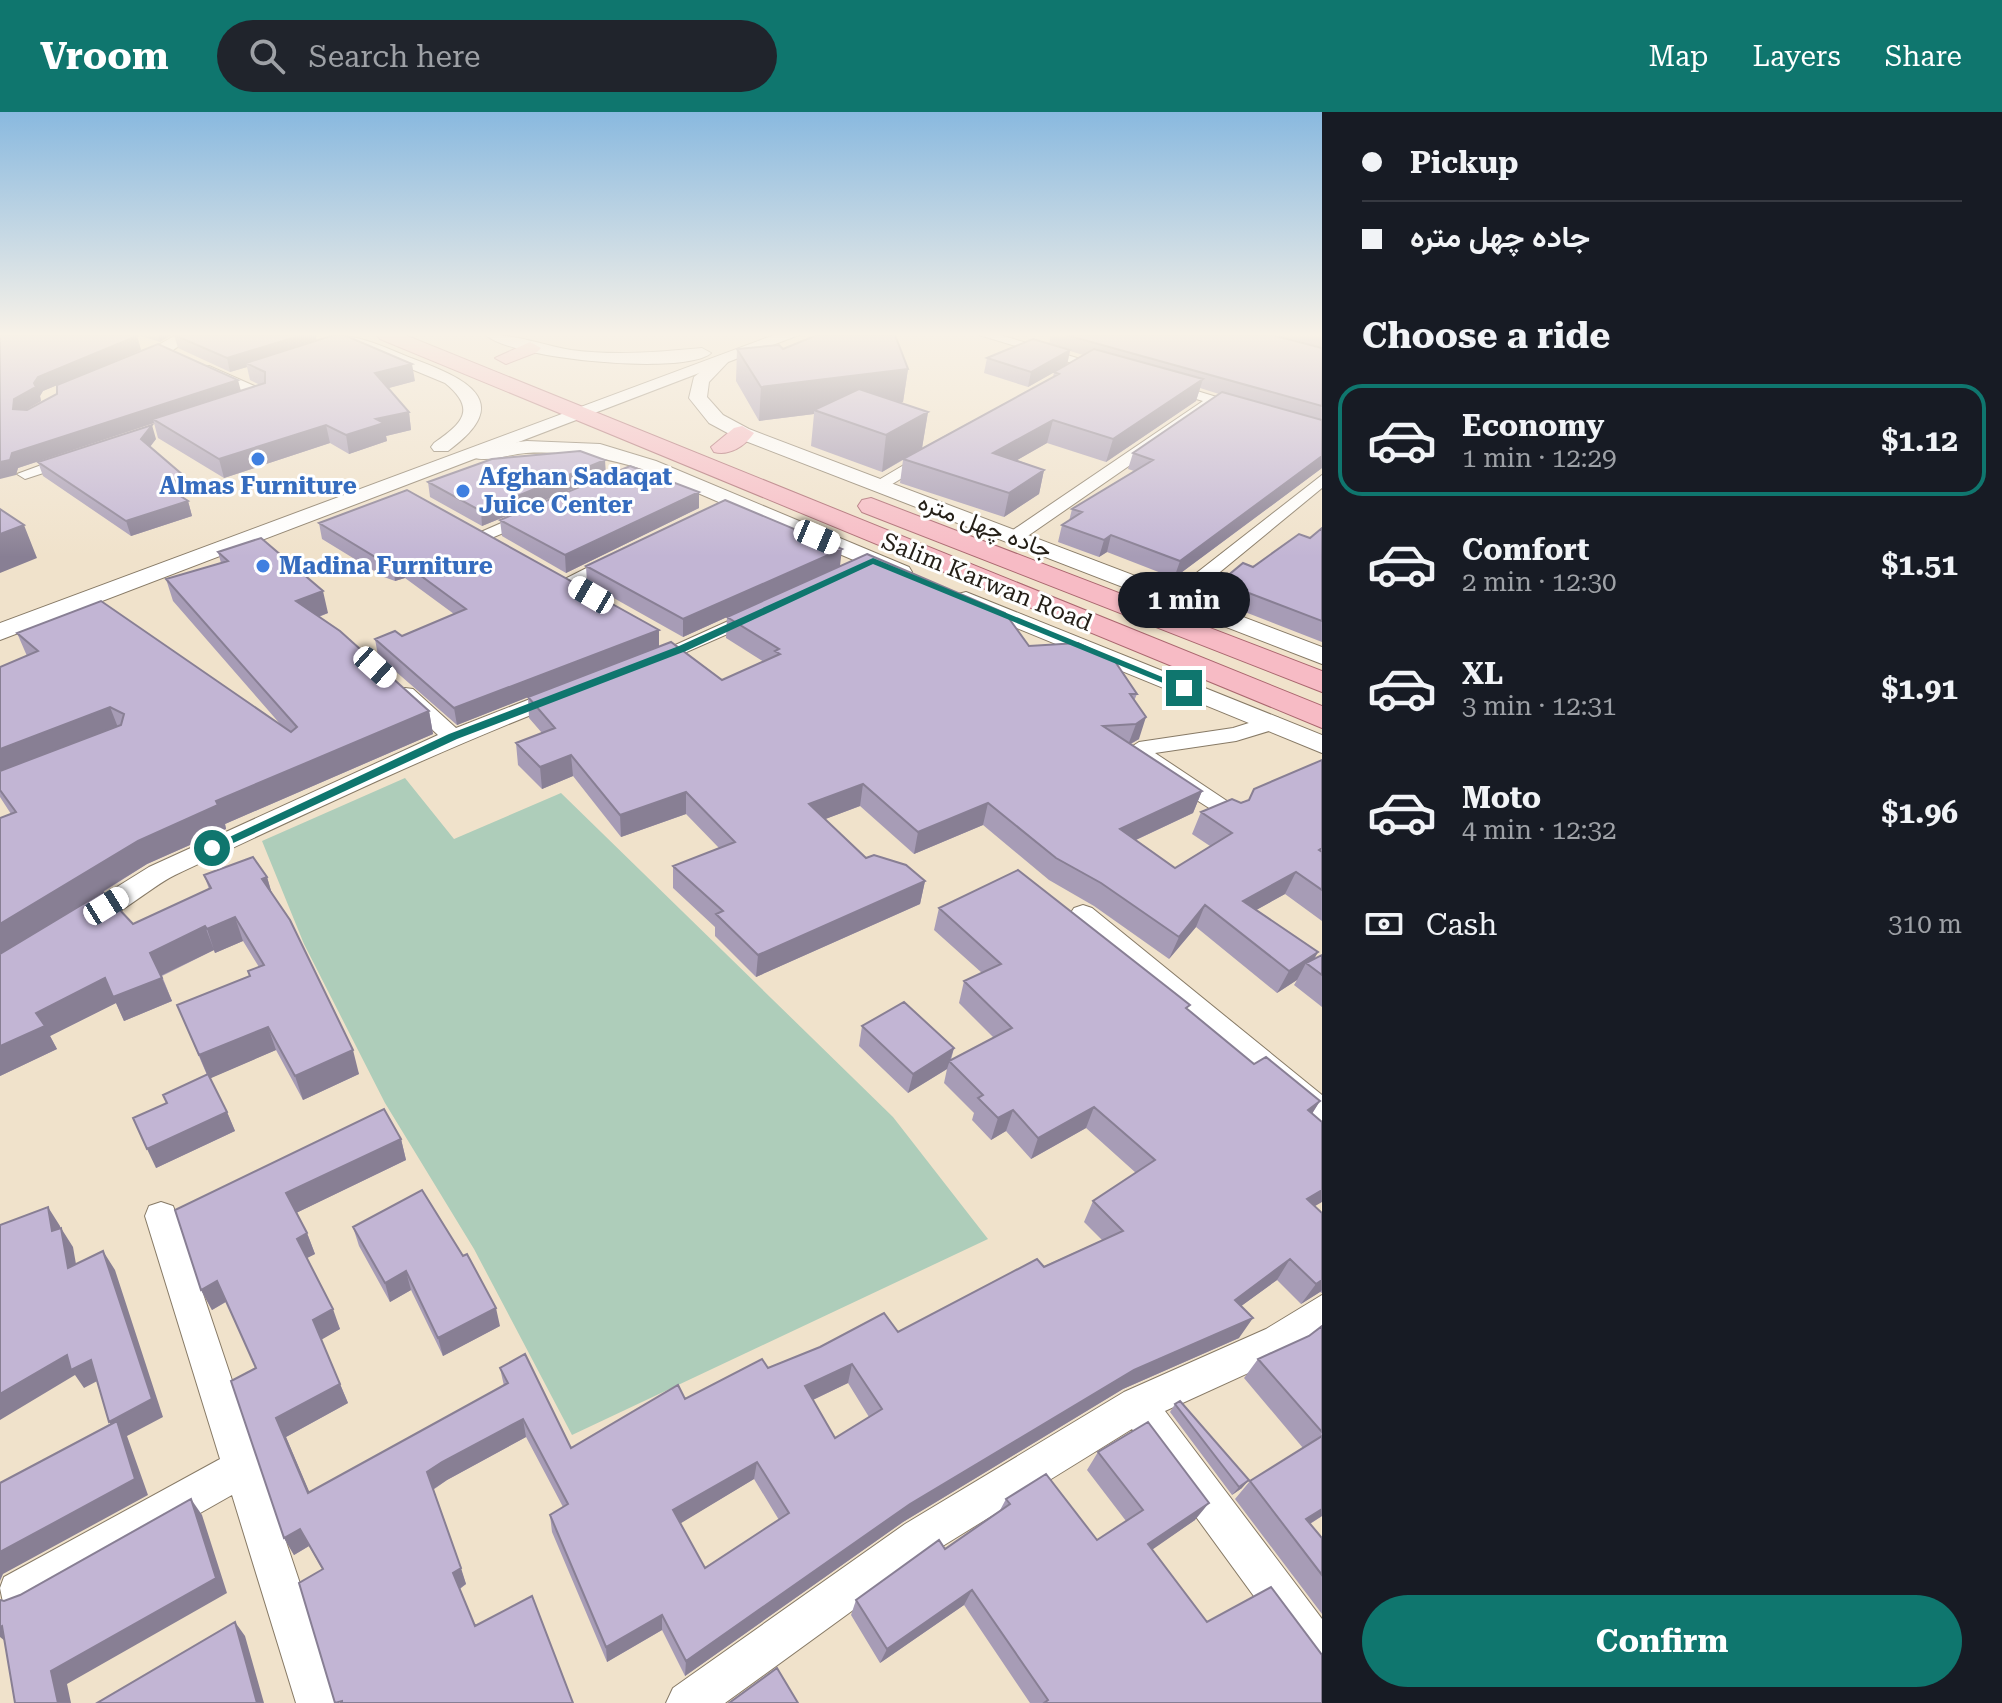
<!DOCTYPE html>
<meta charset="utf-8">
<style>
:root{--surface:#171b24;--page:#20242c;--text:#f1f3f6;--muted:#9ea1a6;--line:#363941;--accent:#0f766e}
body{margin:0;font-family:"Roboto Serif",Vazirmatn,serif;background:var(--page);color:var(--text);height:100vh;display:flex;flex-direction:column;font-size:30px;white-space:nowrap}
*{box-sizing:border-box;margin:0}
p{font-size:26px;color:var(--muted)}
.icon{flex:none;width:44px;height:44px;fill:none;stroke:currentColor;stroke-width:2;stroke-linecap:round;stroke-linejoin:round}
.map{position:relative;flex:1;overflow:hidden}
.drawer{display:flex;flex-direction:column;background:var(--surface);width:680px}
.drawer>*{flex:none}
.hud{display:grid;align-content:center;height:176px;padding:0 40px;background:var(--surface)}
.end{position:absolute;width:36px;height:36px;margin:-18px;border:10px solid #0f766e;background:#fff;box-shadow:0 0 0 4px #fff}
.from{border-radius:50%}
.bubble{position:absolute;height:56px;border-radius:28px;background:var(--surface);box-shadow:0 2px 6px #0004;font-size:26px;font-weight:700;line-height:56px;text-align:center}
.car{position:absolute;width:24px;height:48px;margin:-24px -12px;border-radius:10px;box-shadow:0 0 6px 2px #0007;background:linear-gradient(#fff 24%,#345 0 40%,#fff 0 76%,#345 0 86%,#fff 0)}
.hud b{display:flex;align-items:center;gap:28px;height:76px;font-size:30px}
.hud b+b{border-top:2px solid var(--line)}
.hud i{width:20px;height:20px;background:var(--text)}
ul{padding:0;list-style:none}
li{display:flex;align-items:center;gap:24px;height:112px;margin:0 16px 12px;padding:0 24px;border:4px solid transparent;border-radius:24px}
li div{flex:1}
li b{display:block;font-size:30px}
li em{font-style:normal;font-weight:700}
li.on{border-color:var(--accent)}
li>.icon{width:72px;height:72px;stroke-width:1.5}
h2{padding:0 40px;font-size:36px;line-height:96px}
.pay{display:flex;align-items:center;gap:20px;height:88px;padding:0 40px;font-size:30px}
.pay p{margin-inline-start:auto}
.button{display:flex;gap:16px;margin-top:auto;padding:16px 40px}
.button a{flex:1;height:92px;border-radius:48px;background:var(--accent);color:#fff;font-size:32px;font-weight:700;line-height:92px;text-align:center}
header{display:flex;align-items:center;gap:48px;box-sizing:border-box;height:112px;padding:0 40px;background:var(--accent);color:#fff}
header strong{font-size:38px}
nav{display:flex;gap:44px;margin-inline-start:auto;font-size:28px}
.search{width:560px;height:72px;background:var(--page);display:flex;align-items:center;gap:20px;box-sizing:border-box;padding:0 28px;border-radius:44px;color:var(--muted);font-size:30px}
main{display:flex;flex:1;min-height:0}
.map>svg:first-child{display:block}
.green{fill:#aecdba}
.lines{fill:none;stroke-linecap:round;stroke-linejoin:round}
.minor-casing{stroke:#877a66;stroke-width:2}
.tertiary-casing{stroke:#877a66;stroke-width:2}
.secondary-casing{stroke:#877a66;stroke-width:2}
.primary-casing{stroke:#aa676f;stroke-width:2}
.minor{fill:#fff;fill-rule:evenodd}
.tertiary{fill:#fff;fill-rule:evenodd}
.secondary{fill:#fff;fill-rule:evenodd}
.primary{fill:#f7bbc5;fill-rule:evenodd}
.wall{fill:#a79cb6;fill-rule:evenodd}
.shaded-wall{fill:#887f94}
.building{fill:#c2b5d4;stroke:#887f94;stroke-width:2;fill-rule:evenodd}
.route{fill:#0f766e}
.shop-dot{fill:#3f7fe0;stroke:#fff;stroke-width:3}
.labels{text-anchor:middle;stroke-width:6;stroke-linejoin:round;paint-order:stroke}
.far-shop-label{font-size:24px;font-weight:bold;fill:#366cbe;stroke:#fff;text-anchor:start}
.far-street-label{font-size:24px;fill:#241f17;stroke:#fff}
</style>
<header>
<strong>Vroom</strong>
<div class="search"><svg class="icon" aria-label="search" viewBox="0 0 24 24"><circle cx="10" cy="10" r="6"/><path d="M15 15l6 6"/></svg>Search here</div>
<nav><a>Map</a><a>Layers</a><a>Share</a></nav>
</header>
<main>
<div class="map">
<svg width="1322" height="1591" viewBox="0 0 1322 1591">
<rect width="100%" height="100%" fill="#f0e2cb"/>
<path class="green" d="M405 666 454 727 561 681 893 1005 988 1127 572 1323 474 1137 385 991 304 832 262 729Z"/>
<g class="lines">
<g class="minor-casing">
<path id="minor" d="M176 223H192C180 235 143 261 128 250Z
M979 223H1000L1114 257 1102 260Z
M209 254 268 280 270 283 258 286 204 261V255Z
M1164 269 1253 296 1245 301 1217 293 1019 430H1007V422L1203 289 1159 276V270Z
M931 337 937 339V345L884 377 878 378 870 373Z
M74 341 82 346 80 349 25 367 17 362Z
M1322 363V376L1181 492H1167L1164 488 1167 484Z
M531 398 540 403 537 407 489 427H477L474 423Z
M618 440 624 442V450L575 474 568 476 559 470Z
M757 496 767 502 764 506 657 553H643L640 549Z
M405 576 413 577 456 616 553 578H569L572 583 569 588C434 640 305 702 175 763 149 775 100 822 75 815L71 808 75 801 149 755 438 623 394 582Z
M1271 604 1279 606 1282 611 1279 616 1236 629 1155 641 1239 697 1243 702 1239 707 1231 710 1134 648 1128 637 1139 630 1233 616Z
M1083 793 1092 796 1322 983V1013L1311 1010 1074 808 1070 802 1074 796Z
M161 1090 173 1094 177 1104 340 1591H296L232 1383 34 1495 19 1501 4 1495 0 1476 4 1465 220 1347 145 1104 149 1094Z
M1322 1183V1219L1292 1241 1165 1299 1322 1507V1563L1307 1557 1132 1317 933 1440 725 1591H666L673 1576 905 1412 1124 1280 1266 1217Z"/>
</g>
<g class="tertiary-casing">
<path id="tertiary" d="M329 223C358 222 384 235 411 246 465 266 517 289 448 339H434L431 335 434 331C463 311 477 297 445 271Z
M486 223C515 222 542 233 571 238 615 244 659 240 702 236L711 241C686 264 511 247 486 223Z
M719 245 728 250 709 270 707 285 723 303 749 317 1322 535V552L735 325 709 311 689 286 694 265Z
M527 329 600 332 656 349 909 455 912 460 901 467 893 465 642 357C604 345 566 339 526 341 509 342 478 354 466 341L476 335Z
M966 480 1322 623V641L958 492 954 487 958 482Z"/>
</g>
<g class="secondary-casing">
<path id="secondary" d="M774 223H799L0 528V511Z"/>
</g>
<g class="primary-casing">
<path id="primary" d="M377 223H405L1322 594V616L380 227Z
M530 230 541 236 537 240 506 252 495 246Z
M742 314 754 321C745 334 730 344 714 340L711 335 734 316Z
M871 386 1322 559V580L862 400 858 394 862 388Z"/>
</g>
<use href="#minor" class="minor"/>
<use href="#tertiary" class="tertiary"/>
<use href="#secondary" class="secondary"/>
<use href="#primary" class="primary"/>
</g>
<path class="wall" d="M0 223 137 224 141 238 43 279 40 284 41 289 26 298 241 279 260 273 250 268 247 255 230 260 178 236 174 223 317 228 415 269 388 276 409 300 411 318 386 324 387 329 349 342 330 331 224 366 158 326 154 311 18 356 16 363Z
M139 223H171L160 230Z
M1051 223H1322V356L1174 466 1107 440 1099 445 1058 430 1062 413 1069 409 1072 397 1134 359 1128 357 1133 341 1219 282 1200 276 1196 289 1106 350 1047 331 1017 348 1044 358 1039 382 1004 405 900 371 903 348 882 360 811 334 814 302 759 309 736 269 737 237H783L908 257 903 290H899L928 300 922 336 1053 265 1054 260 1083 243 1070 239 1067 253 1028 275 984 261 987 246 1049 232Z
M156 327 150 335 184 364 188 378 177 382 188 389 192 404 131 424 43 364 38 350Z
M606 363 482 414 430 385 428 370Z
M699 380V396L566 461 502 424 500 408Z
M319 411 659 518V534L722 568 764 550 726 526 727 505 1029 534 1137 582 1134 589 1139 627 1131 632 1202 679 1193 701 1136 728 1175 756 1210 734 1192 722 1201 700 1249 688 1322 648V809L1285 782 1256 798 1318 840 1314 847 1322 843V895L1294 873 1297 868 1277 881 1196 815 1169 847 1094 794 1049 768 983 713 914 742 860 694 825 707 866 746 925 769 920 792 756 865 715 824V815L673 776V754L719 736 686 702 621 725 573 664 542 677 518 653 516 631 542 621 529 606 528 585 457 613 378 544 375 527 402 524 454 502 405 466 395 469 384 465 322 427Z
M1322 416V530L1214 488 1220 470 1310 426Z
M218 440 328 501 319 505 429 599 433 622 225 712 226 717 147 752 103 780 133 812 209 777 204 763 267 765 271 779 359 962 303 988 276 938 210 966 227 1000 235 1019 156 1056 166 991 207 963 177 893 250 864 259 855 243 829 215 841 214 838 162 864 172 889 124 909 116 891 50 924 57 937 0 964V706L11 702 0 685V555L27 544 17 521 281 613 173 489 166 467 221 451Z
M586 454H840L683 525 587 471Z
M939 796 1188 897 1254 952 1320 989 1312 1001 1315 1094 1322 1101V1181L1320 1180 1301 1192 1277 1168 1241 1194 1239 1226 1123 1277 903 1410 685 1564 662 1518 607 1550 552 1420 550 1403 563 1395 526 1325 447 1368 433 1378 466 1472 460 1477 475 1514 573 1591 322 1457 309 1434 294 1443 284 1426 256 1256 226 1190 212 1198 201 1178 175 1098 401 1027 406 1048 296 1101 307 1121 315 1142 307 1146 340 1217 321 1227 348 1291 286 1325 309 1380 504 1274 500 1256 571 1336 685 1287 768 1256 898 1220 1102 1128 1084 1110 1093 1089 1136 1061 1086 1016 1031 1047 1006 1019 991 1028 972 1008 974 1001 944 971 947 957 908 981 859 934 862 914 954 936 951 948 994 926 959 891 964 869 982 861 934 818ZM848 1271 869 1305 835 1326 813 1288ZM754 1367 779 1408 705 1456 680 1411Z
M353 1115 500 1214 443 1244 411 1178 390 1190 359 1134Z
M1322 1214V1404L1310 1412 1322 1426V1502L1235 1387 1250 1369 1303 1336 1244 1266 1258 1247 1309 1224Z
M1175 1292 1242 1376 1232 1383 1170 1300Z
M1098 1340 1195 1408 1152 1437 1207 1510 1322 1591H1030L964 1493 880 1551 851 1503 856 1488 945 1437 999 1400 1006 1387 1097 1428 1126 1409 1087 1358Z"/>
<path class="shaded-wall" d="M158 223H171L160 230Z
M302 223H316L317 232 246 251 247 255 230 260 227 246Z
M137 224 141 238 43 279 40 284 41 289 20 301 13 297 14 287 34 271 38 265Z
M1070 238 1067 253 1028 275 1031 260Z
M412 252 415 269 378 279 375 261Z
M908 257 903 290 822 301 814 298V302L759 309 761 275Z
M1203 267 1196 289 1106 350 1113 327Z
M238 268 242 283 153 307 154 311 18 356 16 363 0 367V350L12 341Z
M409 300 411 318 386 324 387 329 349 342 346 323 376 307Z
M928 300 922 336 882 360 886 323Z
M1053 308 1047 331 989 364 993 341Z
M152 313 156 327 145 341 141 327Z
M326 313 330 331 224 366 219 347Z
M1322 344V356L1174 466 1180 449Z
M605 348 606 363 482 414 481 399Z
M1044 358 1039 382 1004 405 1009 381Z
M184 364 188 378 166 386 162 372Z
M699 380V396L566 461 565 443Z
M188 389 192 404 131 424 126 409Z
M24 413 37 446 0 461V422Z
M1111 423 1107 440 1099 445 1104 428Z
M842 437 840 454 683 525V507Z
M402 450 405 466 395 469 393 454Z
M323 479 328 501 301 511 296 489Z
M659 518V534L457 613 454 596Z
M110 595 119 618 0 665V637Z
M429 599 433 622 225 712 226 717 147 752 0 843V812L138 729 216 689Z
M1146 605 1139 627 1128 633 1136 612Z
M571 643 573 664 542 677 540 655Z
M863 672 860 694 807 714 809 692Z
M1202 679 1193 701 1112 739 1120 717Z
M686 680V702L621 725 620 703Z
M988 691 983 713 914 742 918 720Z
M1296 760 1285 782 1233 811 1243 789Z
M267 765 274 789 262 767Z
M925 769 920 792 756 865 758 843Z
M1205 793 1196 815 1169 847 1179 825Z
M235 805 243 829 215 841 207 817Z
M205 814 214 838 160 864 150 841Z
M1318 840 1310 854 1306 851 1297 868 1277 881 1289 859Z
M105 866H162L172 889 124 909 116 891 50 924 57 937 0 964V934L36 901Z
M268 915 276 938 209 967 199 943Z
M954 936 947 957 908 981 913 962Z
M353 938 359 962 303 988 295 964Z
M1320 989 1307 1010 1308 998Z
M1094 995 1086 1016 1031 1047 1038 1026Z
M1013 998 1006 1019 991 1028 998 1006Z
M227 1000 235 1019 156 1056 147 1037Z
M401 1027 406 1048 294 1102 286 1081Z
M1322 1078V1090L1293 1107 1307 1087Z
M48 1095 60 1114 64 1138 52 1119Z
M61 1116 73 1135 80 1175 68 1156Z
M307 1121 315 1142 305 1147 297 1127Z
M103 1139 115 1158 163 1305 127 1324 148 1383 3 1462 0 1469V1440L122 1327 109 1310Z
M1290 1147 1277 1168 1222 1208 1235 1188Z
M406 1159 411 1178 390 1190 385 1171Z
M1322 1168V1178L1320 1180 1301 1192 1316 1172Z
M217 1169 227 1189 212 1198 201 1178Z
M496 1196 500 1214 443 1244 438 1226Z
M333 1197 340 1217 321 1228 313 1208Z
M1253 1206 1239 1226 1123 1277 903 1410 685 1564 686 1549 910 1392 1134 1258Z
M67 1243 91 1248 103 1266 84 1276 75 1263 0 1308V1282Z
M852 1252 848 1271 802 1293 805 1274Z
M340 1272 348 1291 286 1325 317 1398 308 1381 276 1306Z
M523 1307 526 1325 447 1368 432 1378 427 1360 442 1350Z
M757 1350 754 1367 673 1416V1398Z
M1249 1368 1242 1376 1232 1383 1239 1375Z
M191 1387 202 1403 227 1481 67 1572 71 1591H58L51 1559Z
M1209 1391 1195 1408 1136 1449 1148 1432Z
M1322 1397V1404L1290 1424 1306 1407Z
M300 1417 309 1434 294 1443 284 1426Z
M461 1456 466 1472 459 1477 453 1461Z
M972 1478 964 1493 880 1551 887 1537Z
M662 1503V1518L607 1550 606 1535Z
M235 1510 245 1524 264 1591H257Z
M2 1514 10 1533 0 1525V1515Z"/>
<path class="building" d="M0 223H133L137 224 38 265 34 271 36 275 14 287 13 297 27 298 57 282V273L158 232 238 268 12 341 10 348 0 350Z
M174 223H302L227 246Z
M334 223H344L412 252 375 261 409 300 376 307 384 311 346 323 326 313 219 347 153 307 265 271V260L246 251Z
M817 223H895L908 257 761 275 737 237 779 233 783 237Z
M1066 223H1272L1322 236V294Z
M1033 227 1070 238 1031 260 987 246Z
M1094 237 1203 267 1113 327 1053 308 993 341 1044 358 1009 381 903 347 1059 262 1054 260Z
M859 277 928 300 886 323 814 298Z
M1222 280 1322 308V344L1180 449 1111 423 1104 428 1062 413 1082 400 1072 397 1153 348 1133 341Z
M152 313 141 327 184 364 162 372 188 389 126 409 38 350Z
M580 339 605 348 481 399 428 370 492 347Z
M630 354 699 380 565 443 500 408Z
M407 378 659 518 454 596 375 527 395 519 402 524 466 497 402 450 393 454 382 449 319 411Z
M725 388 842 437 683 507 586 454Z
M0 397 24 413 0 422Z
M1322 416V509L1220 470 1243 451 1253 455 1299 422 1310 426Z
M261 426 323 479 296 489 340 519 429 599 216 689 218 693 138 729 0 812V706L16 700 0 678V659L121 613 124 602 110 595 0 637V555L38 539 17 521 101 489 291 620 297 615 166 467 228 449 218 440Z
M867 442 1005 501 1029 534 1078 531 1114 548 1137 582H1130L1146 605 1136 612 1103 614 1202 679 1120 717 1175 756 1232 721 1201 700 1232 687 1241 691 1249 688 1254 677 1322 648V736L1319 738 1322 740V778L1296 760 1243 789 1318 840 1289 859 1205 793 1179 825 1101 771 1056 746 988 691 918 720 863 672 809 692 866 746 874 743 906 753 925 769 758 843 716 802 723 799 673 754 735 730 686 680 620 703 571 643 540 655 516 631 555 616 528 585 671 530 722 568 780 542 775 539 779 537 727 505Z
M253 745 267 765 262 767 290 808 353 938 295 964 268 915 199 943 177 893 250 864 248 859 264 853 235 805 207 817 205 814 150 841 162 866 113 885 105 866 36 901 45 914 0 934V842L103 780 133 812 211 776 204 763Z
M1018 758 1190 893 1186 896 1254 952 1266 945 1320 989 1308 998 1322 1010V1078L1307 1087 1322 1101V1168L1316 1172 1290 1147 1235 1188 1253 1206 1134 1258 910 1392 686 1549 662 1503 606 1535 550 1403 568 1392 523 1307 442 1350 427 1360 461 1456 453 1461 475 1514 532 1484 573 1591H342V1589L335 1591 299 1471 323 1457 300 1417 284 1426 231 1269 256 1256 217 1169 201 1178 175 1098 384 997 401 1027 286 1081 307 1121 297 1127 333 1197 313 1208 340 1272 276 1306 308 1381 508 1271 500 1256 525 1242 571 1336 678 1273 685 1287 762 1247 768 1256 820 1235 884 1201 898 1220 1037 1147 1044 1155 1123 1119 1093 1089 1155 1048 1094 995 1038 1026 1013 998 998 1006 978 986 983 983 949 949 1012 916 964 869 1001 852 939 796ZM852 1252 882 1297 835 1326 805 1274ZM757 1350 789 1401 705 1456 673 1398Z
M1322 843V863L1306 851Z
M904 890 954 936 913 962 862 914Z
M208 962 227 1000 147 1037 133 1006 167 991 163 983Z
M422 1078 463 1144 467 1142 496 1196 438 1226 406 1159 385 1171 353 1115Z
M48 1095 52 1119 61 1116 68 1156 103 1139 152 1287 109 1310 91 1248 71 1258 67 1243 0 1282V1113Z
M1322 1214V1320L1258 1247 1309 1224Z
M1180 1289 1249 1368 1239 1375 1175 1292Z
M117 1309 135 1367 0 1440V1371Z
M1148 1310 1209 1391 1148 1432 1207 1510 1271 1475 1322 1543V1591H1044L1048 1588 972 1478 887 1537 856 1488 939 1428 945 1437 1010 1392 1006 1387 1046 1362 1097 1428 1143 1398 1098 1340Z
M1322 1324V1397L1306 1407 1322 1426V1463L1250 1369Z
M191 1387 216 1466 51 1559 58 1591H15L2 1514 0 1515V1488L4 1489 20 1483Z
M235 1510 257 1591H97Z
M777 1556 798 1591H729Z"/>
<linearGradient id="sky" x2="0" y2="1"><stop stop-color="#89b9df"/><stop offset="0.5" stop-color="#f8f2e8"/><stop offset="1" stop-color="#f8f2e8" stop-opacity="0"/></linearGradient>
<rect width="1322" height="445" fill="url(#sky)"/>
<path class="route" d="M873 446 1189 576 1180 578 873 452 686 539 457 627 216 739 206 736 449 622 679 534Z"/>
<g class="shop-dot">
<circle cx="258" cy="347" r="8"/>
<circle cx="463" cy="379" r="8"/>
<circle cx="263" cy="454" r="8"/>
</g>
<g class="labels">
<g class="far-shop-label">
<text x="479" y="373">Afghan Sadaqat<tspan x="479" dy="28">Juice Center</tspan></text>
<text x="258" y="382" text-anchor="middle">Almas Furniture</text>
<text x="279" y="462">Madina Furniture</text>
</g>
<g class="far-street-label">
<text transform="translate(985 414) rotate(21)" y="8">جاده چهل متره</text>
<text transform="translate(987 470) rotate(22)" y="8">Salim Karwan Road</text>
</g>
</g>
</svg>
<i class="end from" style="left:212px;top:736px"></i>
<i class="end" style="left:1184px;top:576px"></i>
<div class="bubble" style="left:1118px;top:460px;width:132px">1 min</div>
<i class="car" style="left:817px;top:425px;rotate:113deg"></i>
<i class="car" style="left:591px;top:483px;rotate:300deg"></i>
<i class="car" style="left:375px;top:555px;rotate:132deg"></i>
<i class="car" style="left:106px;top:794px;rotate:58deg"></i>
</div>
<section class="drawer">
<div class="hud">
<b><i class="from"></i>Pickup</b>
<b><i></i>جاده چهل متره</b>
</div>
<h2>Choose a ride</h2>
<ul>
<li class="on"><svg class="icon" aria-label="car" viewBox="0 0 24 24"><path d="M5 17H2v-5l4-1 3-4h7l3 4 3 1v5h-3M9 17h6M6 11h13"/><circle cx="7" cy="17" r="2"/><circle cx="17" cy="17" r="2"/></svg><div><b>Economy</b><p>1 min · 12:29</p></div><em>$1.12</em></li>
<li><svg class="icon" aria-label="car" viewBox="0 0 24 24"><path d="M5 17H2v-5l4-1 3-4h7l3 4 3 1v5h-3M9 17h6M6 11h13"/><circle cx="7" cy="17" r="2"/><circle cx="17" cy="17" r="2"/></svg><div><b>Comfort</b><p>2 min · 12:30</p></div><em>$1.51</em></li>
<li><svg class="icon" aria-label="car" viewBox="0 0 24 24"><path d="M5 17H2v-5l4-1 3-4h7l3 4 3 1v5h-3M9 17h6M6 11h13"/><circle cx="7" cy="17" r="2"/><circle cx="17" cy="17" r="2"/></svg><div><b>XL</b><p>3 min · 12:31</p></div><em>$1.91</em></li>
<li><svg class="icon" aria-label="car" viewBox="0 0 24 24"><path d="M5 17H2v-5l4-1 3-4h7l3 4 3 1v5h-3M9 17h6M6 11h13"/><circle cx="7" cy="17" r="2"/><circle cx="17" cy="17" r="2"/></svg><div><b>Moto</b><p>4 min · 12:32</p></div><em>$1.96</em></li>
</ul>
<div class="pay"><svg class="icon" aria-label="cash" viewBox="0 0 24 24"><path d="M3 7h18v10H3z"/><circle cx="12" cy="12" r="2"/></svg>Cash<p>310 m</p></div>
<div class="button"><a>Confirm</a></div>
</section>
</main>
